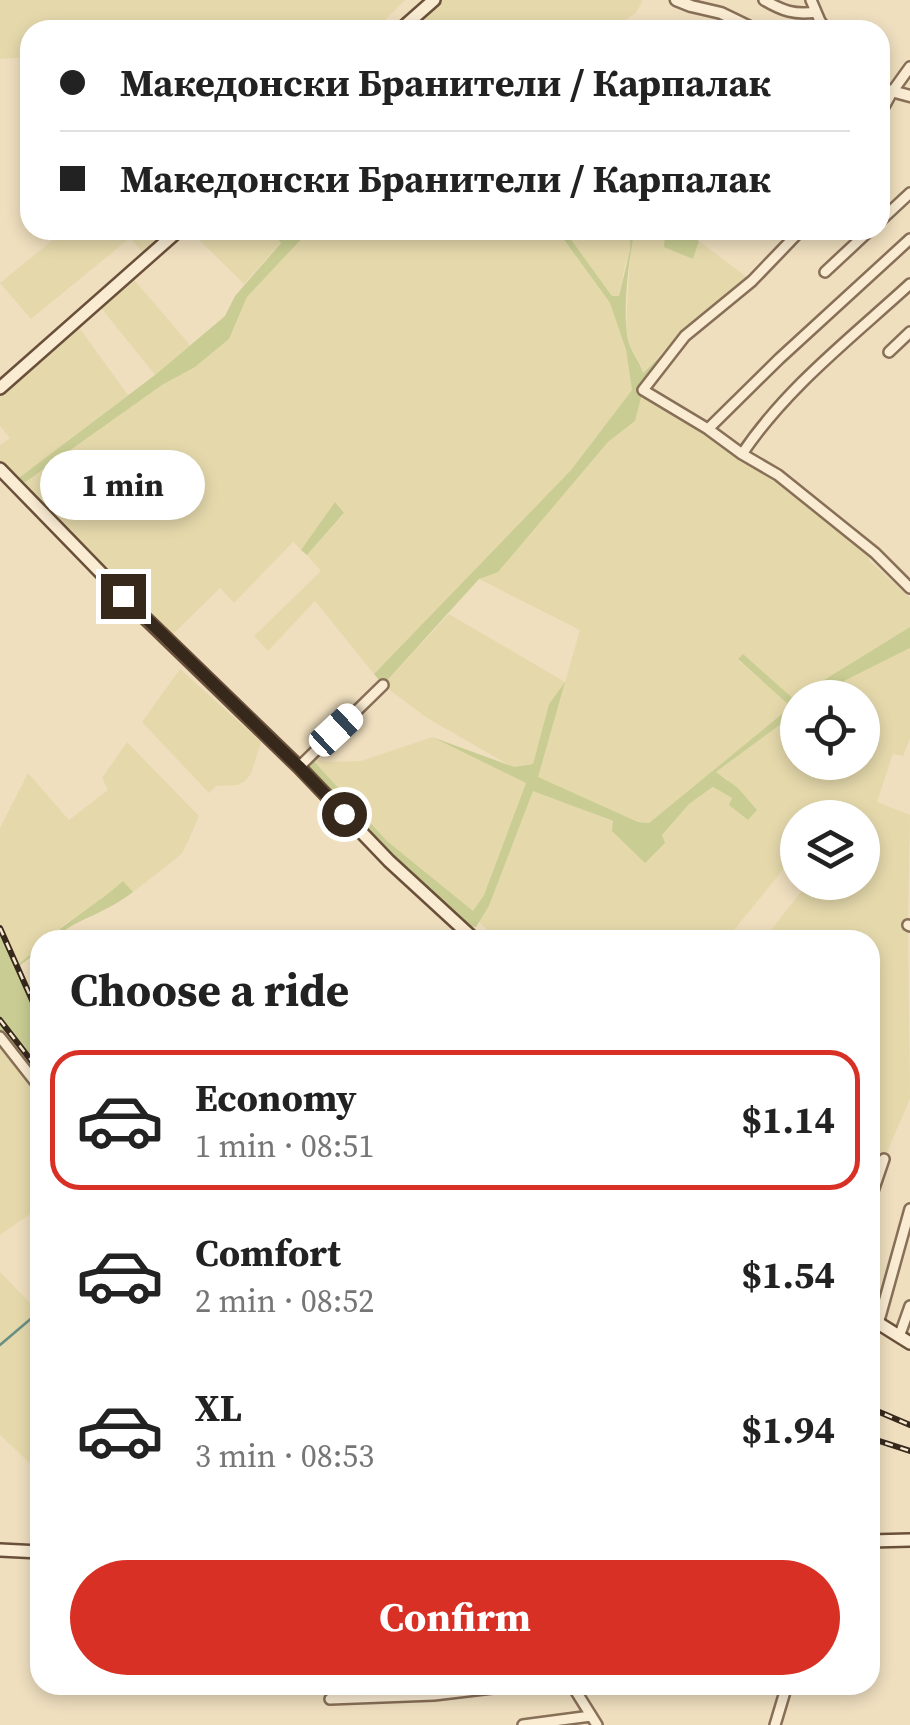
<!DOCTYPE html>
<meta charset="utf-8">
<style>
:root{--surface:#fff;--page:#f2f2f2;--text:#222;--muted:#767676;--line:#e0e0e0;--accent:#d93025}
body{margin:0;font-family:"Source Serif 4",serif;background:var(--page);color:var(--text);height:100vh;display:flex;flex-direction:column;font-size:38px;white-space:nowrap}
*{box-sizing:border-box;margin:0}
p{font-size:32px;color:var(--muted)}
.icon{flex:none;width:55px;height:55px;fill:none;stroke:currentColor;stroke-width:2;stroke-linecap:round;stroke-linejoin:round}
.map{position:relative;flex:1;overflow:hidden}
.details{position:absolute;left:30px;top:930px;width:850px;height:765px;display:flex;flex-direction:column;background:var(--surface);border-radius:30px;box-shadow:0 5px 15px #0003}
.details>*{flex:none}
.hud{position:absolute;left:20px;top:20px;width:870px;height:220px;border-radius:30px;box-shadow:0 5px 15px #0003;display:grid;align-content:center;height:220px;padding:0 40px;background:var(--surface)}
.tools{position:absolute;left:780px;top:680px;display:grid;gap:20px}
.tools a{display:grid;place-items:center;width:100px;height:100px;border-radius:50%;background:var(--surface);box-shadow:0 5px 15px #0003;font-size:50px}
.end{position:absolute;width:45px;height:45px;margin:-22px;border:12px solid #37281c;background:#fff;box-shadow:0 0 0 5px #fff}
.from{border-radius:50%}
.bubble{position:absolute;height:70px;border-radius:35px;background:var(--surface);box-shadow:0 5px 15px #0003;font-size:32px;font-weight:700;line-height:70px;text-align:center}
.car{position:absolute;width:30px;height:60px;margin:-30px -15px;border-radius:12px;box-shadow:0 0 8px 2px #0007;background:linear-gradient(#fff 24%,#345 0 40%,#fff 0 76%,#345 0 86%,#fff 0)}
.hud b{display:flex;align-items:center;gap:35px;height:95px;font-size:38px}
.hud b+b{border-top:2px solid var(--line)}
.hud i{width:25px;height:25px;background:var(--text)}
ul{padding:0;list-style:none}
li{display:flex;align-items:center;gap:30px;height:140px;margin:0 20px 15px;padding:0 20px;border:5px solid transparent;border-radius:30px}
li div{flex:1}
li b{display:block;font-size:38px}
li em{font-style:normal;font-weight:700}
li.current{border-color:var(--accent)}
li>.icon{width:90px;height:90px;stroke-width:1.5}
h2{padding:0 40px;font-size:45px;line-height:120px}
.action{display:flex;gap:20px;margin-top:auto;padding:20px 40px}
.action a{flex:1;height:115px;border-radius:60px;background:var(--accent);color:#fff;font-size:40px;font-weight:700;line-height:115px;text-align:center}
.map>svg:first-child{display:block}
.farmland{fill:#e5d9ac}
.green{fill:#c9cd93}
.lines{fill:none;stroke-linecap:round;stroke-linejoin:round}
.stream{stroke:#6a8f84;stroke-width:2.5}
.minor-casing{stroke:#886f57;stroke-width:14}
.tertiary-casing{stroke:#886f57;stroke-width:15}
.secondary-casing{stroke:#6a503a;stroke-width:16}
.minor{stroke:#faecd3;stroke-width:9}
.tertiary{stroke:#faecd3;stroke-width:10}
.secondary{stroke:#faecd3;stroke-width:11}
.rail-casing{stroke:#37281c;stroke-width:6}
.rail{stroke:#f6e9cf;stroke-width:2.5;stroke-dasharray:8;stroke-linecap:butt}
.route{stroke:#37281c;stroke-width:12}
</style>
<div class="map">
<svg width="910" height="1725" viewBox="0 0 910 1725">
<rect width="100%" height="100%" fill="#efdfbf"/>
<path class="farmland" d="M0 0H405L375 30H30V57L0 59Z
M434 0H642V2L636 13 616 26 617 30H400Z
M65 230H179L147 257 130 238 31 319 0 283Z
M189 230H284L277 238 281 242 244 284Z
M322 230H557L610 303 626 350 632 390 571 470 374 674 315 601 268 651 254 636 321 571 307 555 344 514 335 503 301 550 293 542 234 603 220 588 167 640 17 488 162 385 195 367 229 339 247 297 293 246 305 235 321 234Z
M564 230H631L632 244 635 230H648L647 234 665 236 693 259 699 241 748 278 674 341 642 373 641 366 629 343 626 328 630 255 625 265 619 296H612Z
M129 274 190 345 155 375 97 303Z
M75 322 128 395 12 483 0 469V445L10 438 0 426V388Z
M643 390 778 475 875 553 869 560 910 598V627L824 680 803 697 798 698 797 703 742 655 738 660 790 705 788 709 649 823 638 822 537 777 563 686 549 704 533 764 514 768 427 718 383 685 449 614 565 682 580 630 479 579 498 571 608 442 635 421Z
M910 648V739L903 756 893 754 877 802 910 815 908 925 910 1099 884 1159 870 1200V940H763L808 883 862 882V818H798L797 852 726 940H498L479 922 489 906 533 790 614 822 661 835 689 804 714 787 732 798 748 819 727 779 716 772 797 712 798 762H862V698L821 697 846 680Z
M180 669 261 742 251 774 245 781 238 785 216 786 209 793 142 722Z
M432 737 526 783 484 895 473 912 387 841 310 757 327 762 361 761Z
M127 742 199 816 189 839 182 853 172 862 133 892 123 882 103 899 66 923 47 940H40V946L17 967 0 928V828L28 773 69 820 108 790 102 778Z
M0 1037 40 1088V1207L0 1235Z
M0 1272 39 1312 33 1318 40 1325V1465L35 1468 0 1435Z"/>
<path class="green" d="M284 230H322L321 234 305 235 247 297 229 339 195 367 162 385 17 488 12 483 155 375 225 316 235 296 281 243 277 238Z
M557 230H564L612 296H619L630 250 631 230H635C629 254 621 320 629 343 632 353 640 362 643 373L701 316 724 300 748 278 752 281 685 336 643 390 635 421 608 442 498 572 479 579 383 685 374 674 571 470 632 390 626 350 610 303Z
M648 230H681L699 241 693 259 664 247 665 236 647 234Z
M335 502 344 513 307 555 301 550Z
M910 627V648L846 680 821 697H803L824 680Z
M743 654 797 702V712L716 772 738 788 757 810 748 820 729 805 732 798 713 787 689 804 662 835 665 843 645 863 612 831 613 821 533 791 489 906 476 927 459 925 299 767 310 757 387 841 473 911 484 895 526 783 432 737 514 767 533 764 549 704 565 682 538 777 638 822 649 823 788 709 789 705 738 659Z
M123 881 133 892C115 906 95 914 75 924 65 929 58 938 47 940 71 918 99 903 123 881Z
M0 928 17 966 40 946V950L18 967 40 1018V1088L0 1037Z"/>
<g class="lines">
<path class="stream" d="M0 1345 40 1311"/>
<g class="minor-casing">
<path id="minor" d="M764 0C783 11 794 15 816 12
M811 0 820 21 827 30
M880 114 892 92 910 67
M880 221 910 193
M801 230 752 281 685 336 643 390 708 429 742 454 778 475 875 553 910 588
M825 272 870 230
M889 352 910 332
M708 429 779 359 910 239
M742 454C786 388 851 338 910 284
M299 767 383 685
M908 925 910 926
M0 1037 40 1088
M870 1200 884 1159
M878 1324 910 1209
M899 1337 910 1306
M572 1685 597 1725
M330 1699 434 1695 518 1685
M523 1725 591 1716
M775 1725 787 1685"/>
</g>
<g class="tertiary-casing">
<path id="tertiary" d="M676 0 691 6 721 13 756 30
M880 88 910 96"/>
</g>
<g class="secondary-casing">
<path id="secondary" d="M400 30 434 0
M0 388 179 230
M0 469 139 612 299 767 389 861 475 940
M870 1318 910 1343
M870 1541 910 1540
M0 1550 40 1552"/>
</g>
<use href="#minor" class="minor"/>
<use href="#tertiary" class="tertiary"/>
<use href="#secondary" class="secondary"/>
<g class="rail-casing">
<path id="rail" d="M0 928 40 1018
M0 1020 40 1072
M870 1408 910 1425
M870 1438 910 1451"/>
</g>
<use href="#rail" class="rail"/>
</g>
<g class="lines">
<path class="route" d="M123 596 299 767 344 814"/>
</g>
</svg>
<div class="tools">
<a><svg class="icon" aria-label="locate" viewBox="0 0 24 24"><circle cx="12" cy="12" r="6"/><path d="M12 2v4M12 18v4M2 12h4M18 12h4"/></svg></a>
<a><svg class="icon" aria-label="layers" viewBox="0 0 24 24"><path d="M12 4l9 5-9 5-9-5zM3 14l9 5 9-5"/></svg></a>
</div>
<i class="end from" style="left:344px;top:814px"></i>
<i class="end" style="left:123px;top:596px"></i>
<div class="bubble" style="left:40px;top:450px;width:165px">1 min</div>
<i class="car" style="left:336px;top:730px;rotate:47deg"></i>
<div class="hud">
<b><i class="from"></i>Македонски Бранители / Карпалак</b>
<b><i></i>Македонски Бранители / Карпалак</b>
</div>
<section class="details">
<h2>Choose a ride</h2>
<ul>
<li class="current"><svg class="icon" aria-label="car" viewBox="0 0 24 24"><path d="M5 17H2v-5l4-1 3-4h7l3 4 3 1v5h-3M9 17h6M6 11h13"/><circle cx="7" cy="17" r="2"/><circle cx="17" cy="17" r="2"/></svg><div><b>Economy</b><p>1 min · 08:51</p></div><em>$1.14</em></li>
<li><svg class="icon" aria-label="car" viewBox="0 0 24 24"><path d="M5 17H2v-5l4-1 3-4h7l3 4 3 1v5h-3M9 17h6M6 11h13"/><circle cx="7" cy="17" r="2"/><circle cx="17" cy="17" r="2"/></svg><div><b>Comfort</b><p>2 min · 08:52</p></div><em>$1.54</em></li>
<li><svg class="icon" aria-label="car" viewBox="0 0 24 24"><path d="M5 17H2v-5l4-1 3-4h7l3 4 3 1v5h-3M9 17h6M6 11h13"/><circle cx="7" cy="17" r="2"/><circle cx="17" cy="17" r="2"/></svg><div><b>XL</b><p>3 min · 08:53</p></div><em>$1.94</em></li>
</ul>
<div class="action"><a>Confirm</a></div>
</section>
</div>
